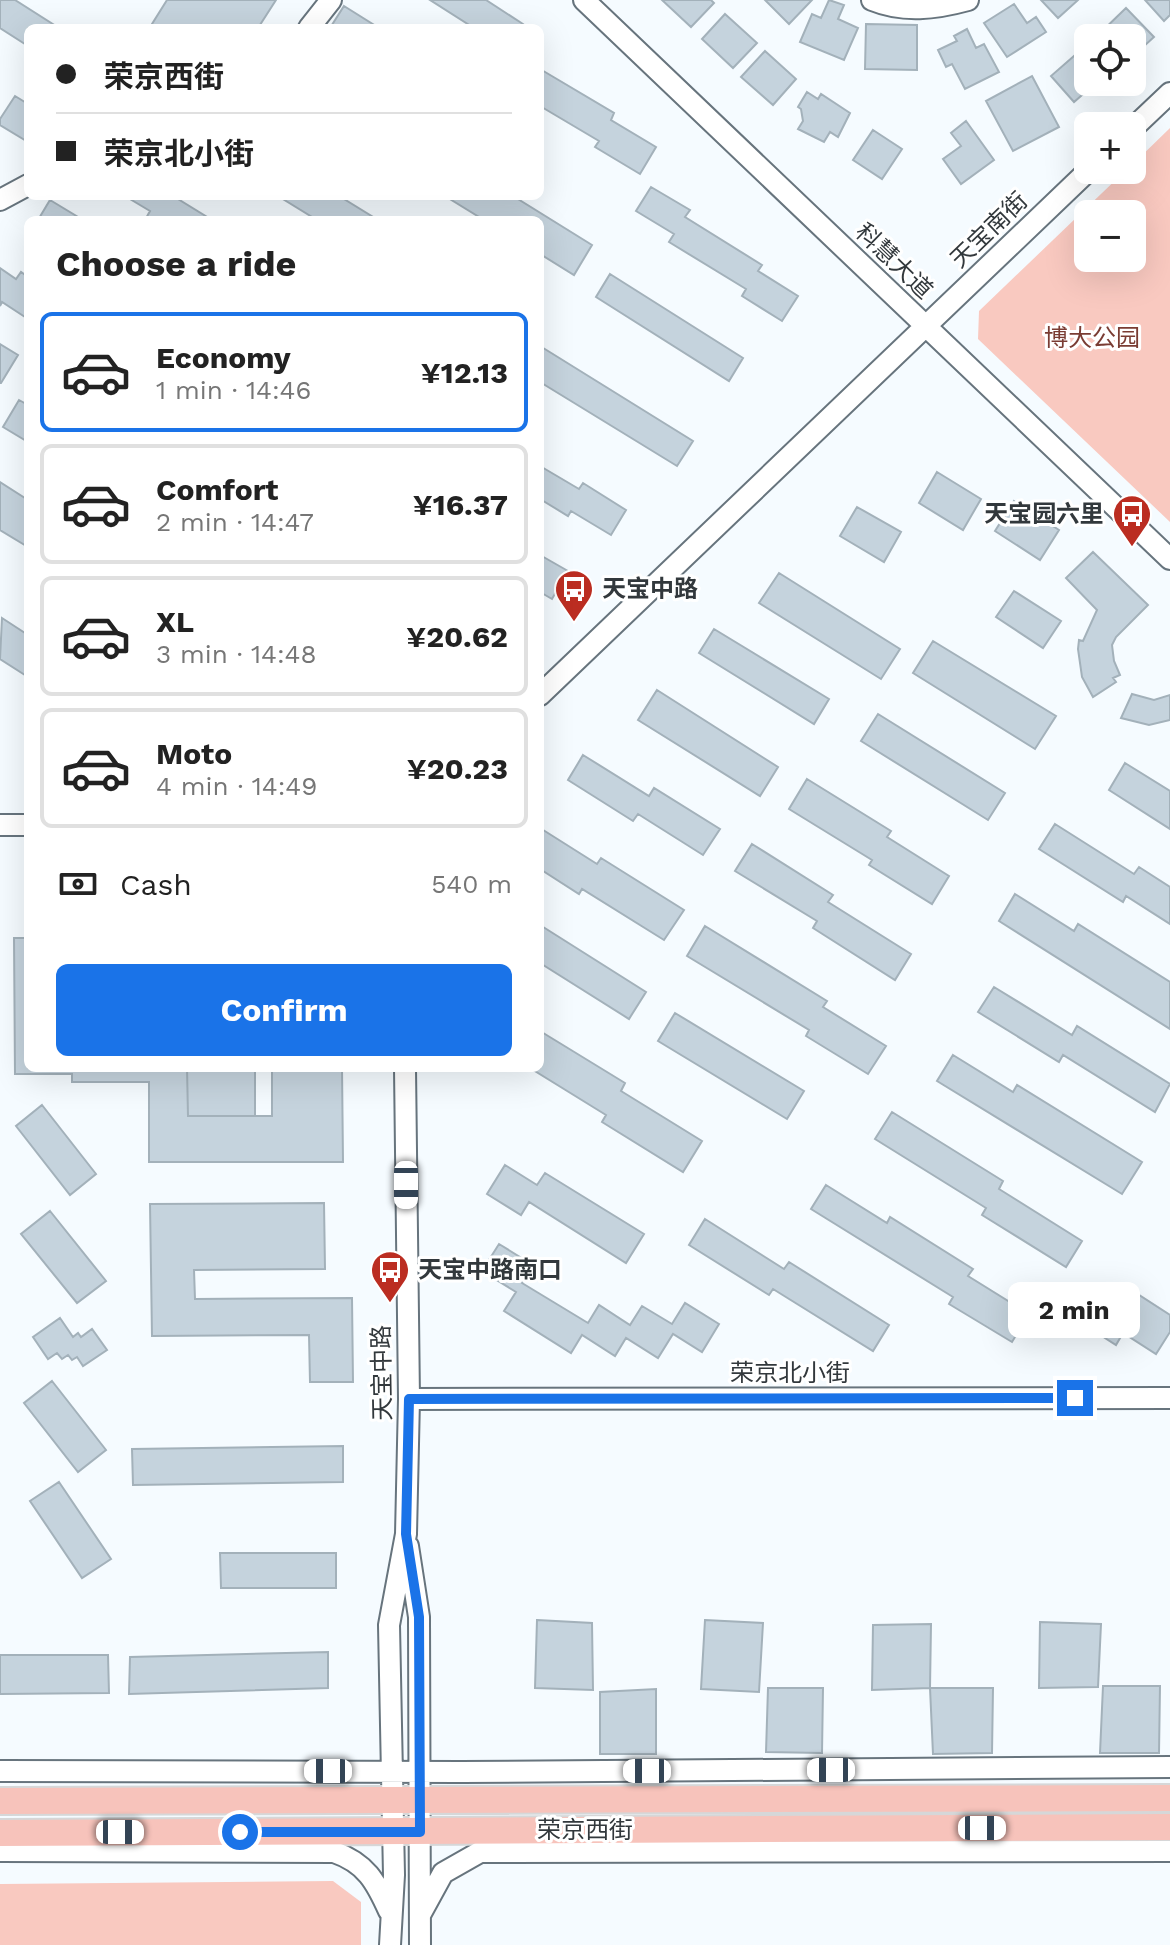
<!DOCTYPE html>
<meta charset="utf-8">
<style>
:root{--surface:#fff;--page:#f6f6f6;--text:#222;--muted:#767676;--line:#e0e0e0;--accent:#1a73e8}
body{margin:0;font-family:"Work Sans","Noto Sans SC",sans-serif;background:var(--page);color:var(--text);height:100vh;display:flex;flex-direction:column;font-size:30px;white-space:nowrap}
*{box-sizing:border-box;margin:0}
p{font-size:26px;color:var(--muted)}
.icon{flex:none;width:44px;height:44px;fill:none;stroke:currentColor;stroke-width:2;stroke-linecap:round;stroke-linejoin:round}
.map{position:relative;flex:1;overflow:hidden}
.details{position:absolute;left:24px;top:216px;width:520px;height:856px;display:flex;flex-direction:column;background:var(--surface);border-radius:12px;box-shadow:0 8px 32px #0002}
.details>*{flex:none}
.top-card{position:absolute;left:24px;top:24px;width:520px;height:176px;border-radius:12px;box-shadow:0 8px 32px #0002;display:grid;align-content:center;height:176px;padding:0 32px;background:var(--surface)}
.tools{position:absolute;left:1074px;top:24px;display:grid;gap:16px}
.tools a{display:grid;place-items:center;width:72px;height:72px;border-radius:12px;background:var(--surface);box-shadow:0 8px 32px #0002;font-size:40px}
.end{position:absolute;width:36px;height:36px;margin:-18px;border:10px solid #1a73e8;background:#fff;box-shadow:0 0 0 4px #fff}
.from{border-radius:50%}
.bubble{position:absolute;height:56px;border-radius:12px;background:var(--surface);box-shadow:0 8px 32px #0002;font-size:26px;font-weight:700;line-height:56px;text-align:center}
.car{position:absolute;width:24px;height:48px;margin:-24px -12px;border-radius:10px;box-shadow:0 0 6px 2px #0007;background:linear-gradient(#fff 24%,#345 0 40%,#fff 0 76%,#345 0 86%,#fff 0)}
.top-card b{display:flex;align-items:center;gap:28px;height:76px;font-size:30px}
.top-card b+b{border-top:2px solid var(--line)}
.top-card i{width:20px;height:20px;background:var(--text)}
ul{padding:0;list-style:none}
li{display:flex;align-items:center;gap:24px;height:120px;margin:0 16px 12px;padding:0 16px;border:4px solid var(--line);border-radius:12px}
li div{flex:1}
li b{display:block;font-size:30px}
li em{font-style:normal;font-weight:700}
li.active{border-color:var(--accent)}
li>.icon{width:72px;height:72px;stroke-width:1.5}
h2{padding:0 32px;font-size:36px;line-height:96px}
.pay{display:flex;align-items:center;gap:20px;height:88px;padding:0 32px;font-size:30px}
.pay p{margin-inline-start:auto}
.primary-button{display:flex;gap:16px;margin-top:auto;padding:16px 32px}
.primary-button a{flex:1;height:92px;border-radius:12px;background:var(--accent);color:#fff;font-size:32px;font-weight:700;line-height:92px;text-align:center}
.map>svg:first-child{display:block}
.green{fill:#f9c9c0;fill-rule:evenodd}
.building{fill:#c5d3dd;stroke:#a3b1ba;stroke-width:2}
.lines{fill:none;stroke-linecap:round;stroke-linejoin:round}
.minor-casing{stroke:#67747d;stroke-width:24}
.major-casing{stroke:#d6d7d8;stroke-width:30}
.minor{stroke:#fff;stroke-width:20}
.major{stroke:#f7c3bb;stroke-width:26}
.route{stroke:#1a73e8;stroke-width:10}
.labels{text-anchor:middle;stroke-width:6;stroke-linejoin:round;paint-order:stroke}
.street-label{font-size:24px;fill:#32383c;stroke:#fff}
.park-label{font-size:24px;fill:#7a3c33;stroke:#fff}
.poi-label{font-size:24px;font-weight:bold;fill:#32383c;stroke:#fff;text-anchor:start}
</style>
<div class="map">
<svg width="1170" height="1945" viewBox="0 0 1170 1945">
<rect width="100%" height="100%" fill="#f5fbff"/>
<path class="green" d="M1170 128V522L978 339 979 311 1126 170H1132V165ZM1088 214H1132V258H1088Z
M333 1881 361 1902V1945H0V1884Z"/>
<path class="building" d="M0 0H15L59 28H28V46L0 28Z
M167 0H276L258 28H158L152 24Z
M430 0H486L523 24 521 28H474Z
M662 0H711L714 3 691 27Z
M765 0H812L789 24Z
M829 0 844 5 838 19 858 28 844 60 800 42 812 14 821 18Z
M1041 0H1078L1058 18Z
M1145 0H1170V15L1164 21Z
M1014 4 1027 23 1036 17 1046 32 1007 57 984 23Z
M344 6 379 28H330Z
M1126 8 1154 37 1132 57V38H1095Z
M725 14 757 43 733 68 702 39Z
M866 24 917 25V70L865 69Z
M967 29 976 48 984 44 999 72 965 89 952 64 946 67 938 50 957 41 954 36Z
M1082 49 1088 57V82H1097L1074 102 1051 76Z
M765 51 796 79 773 105 741 77Z
M540 69 614 113 611 120 656 147 640 174 595 147 599 141 540 106Z
M1032 76 1059 127 1013 151 986 101Z
M807 92 818 99 821 94 850 113 838 137 830 132 824 142 798 129 803 121 801 109 798 107Z
M15 96 28 104V142L0 125V119Z
M966 121 994 160 961 184 943 159 961 146 951 133Z
M873 130 902 149 882 179 853 160Z
M651 187 690 210 685 217 762 265 758 271 798 296 782 321 742 296 746 289 669 242 674 234 636 211Z
M125 196H173L212 220H145L150 211Z
M278 196H339L378 220H317Z
M445 196H513L592 245 574 275 540 254V220H484Z
M50 200 83 220H38Z
M0 268 16 279 21 272 28 277V319L2 302 0 306Z
M610 274 743 358 729 381 596 297Z
M0 344 18 355 1 383H0Z
M540 346 693 441 677 466 540 382Z
M19 400 28 405V442L3 427Z
M540 466 579 489 583 483 626 510 611 535 571 511 568 516 540 499Z
M937 472 981 499 963 530 919 503Z
M0 482 28 500V547L0 530Z
M1014 501 1059 530 1040 560 995 531Z
M857 507 901 532 884 562 840 536Z
M1093 552 1148 605 1116 637 1112 645 1114 661 1120 675 1113 678 1116 682 1093 697 1082 677 1078 649 1079 640 1083 641 1097 610 1066 578Z
M540 555 568 571 552 599 540 592Z
M779 573 900 649 881 679 759 603Z
M1014 591 1061 621 1043 648 996 617Z
M2 618 28 635V677L0 659Z
M714 629 829 699 814 724 699 653Z
M933 641 1056 716 1035 749 913 673Z
M657 690 778 767 760 796 638 720Z
M1132 694 1154 700 1170 695V720L1149 725 1121 718Z
M878 714 1005 793 988 820 861 741Z
M583 755 649 796 654 788 720 829 703 855 638 814 633 821 568 780Z
M1125 763 1170 791V829L1109 790Z
M807 779 891 831 887 837 949 876 932 904 869 865 872 860 789 809Z
M1055 824 1134 874 1139 867 1170 887V924L1126 896 1123 902 1039 849Z
M540 828 597 864 601 858 684 910 664 940 582 889 579 894 540 869Z
M752 844 833 895 828 902 911 954 895 980 813 928 817 921 735 871Z
M1015 894 1074 931 1078 924 1170 982V1029L999 921Z
M540 925 646 992 629 1019 540 963Z
M705 926 827 1001 823 1007 886 1046 868 1074 806 1036 809 1030 687 956Z
M14 938H28V1068H187L188 1116H272V1068H342L343 1162H149V1082H72V1074H15Z
M994 987 1072 1035 1077 1026 1170 1084 1155 1112 1063 1055 1059 1062 978 1012Z
M675 1013 804 1091 787 1119 658 1041Z
M540 1031 625 1083 621 1091 702 1141 683 1172 602 1122 606 1115 530 1068H540Z
M953 1055 1013 1092 1017 1085 1142 1162 1122 1194 937 1081Z
M187 1068H255V1116H188Z
M42 1105 96 1174 70 1195 16 1126Z
M892 1112 1003 1181 999 1189 1082 1241 1066 1267 982 1215 986 1208 875 1139Z
M505 1165 537 1185 545 1173 644 1234 626 1263 529 1202 521 1215 487 1194Z
M826 1185 887 1223 890 1217 973 1269 968 1276 1029 1314 1012 1342 949 1304 953 1297 811 1209Z
M324 1203 325 1269 194 1270 195 1299 352 1298 353 1382H310L309 1335 152 1336 150 1204Z
M50 1211 106 1281 77 1303 21 1234Z
M705 1219 784 1269 789 1262 889 1325 873 1351 773 1289 769 1295 689 1245Z
M499 1244 533 1265 522 1283 588 1323 599 1305 630 1325 642 1306 672 1324 685 1303 719 1324 702 1352 673 1334 658 1358 626 1338 615 1356 582 1335 571 1353 504 1311 516 1292 482 1271Z
M1099 1286 1132 1307 1139 1295 1170 1315V1332L1156 1354 1123 1333 1116 1345 1077 1320Z
M60 1318 73 1337 78 1333 81 1337 92 1329 107 1350 83 1366 77 1357 72 1360 68 1355 62 1359 57 1353 48 1359 33 1337Z
M52 1381 106 1450 78 1472 24 1403Z
M343 1446V1482L133 1485 132 1449Z
M59 1482 111 1559 82 1578 30 1501Z
M220 1553H336V1588H221Z
M537 1620 592 1623 593 1690 535 1688Z
M705 1620 763 1623 759 1692 701 1689Z
M1040 1622 1101 1624 1098 1687 1039 1688Z
M931 1624 930 1688 872 1690 873 1625Z
M328 1652V1688L129 1694 130 1657Z
M0 1655H108L109 1693 0 1694Z
M1103 1686H1160L1159 1753H1100Z
M768 1688H823L822 1753 766 1752Z
M930 1688H993L992 1753 933 1754Z
M656 1689V1754H600V1692Z"/>
<g class="lines">
<g class="minor-casing">
<path id="minor" d="M584 0 1170 559
M872 0C904 13 935 9 968 0
M309 28 331 0
M1132 129 1170 93
M0 200 28 185
M540 695 1089 170
M0 825H28
M409 1399 1170 1398
M408 1546 419 1617 420 1945
M0 1771 462 1772 1170 1767
M0 1851 334 1852C366 1863 376 1882 389 1911
M420 1915 443 1873 480 1852 1170 1851
M390 1945 394 1875 389 1625 406 1534 409 1399 405 1068"/>
</g>
<g class="major-casing">
<path id="major" d="M0 1801 1170 1798
M0 1833 1170 1827"/>
</g>
<use href="#minor" class="minor"/>
<use href="#major" class="major"/>
</g>
<g class="lines">
<path class="route" d="M240 1832H420L419 1617 406 1534 409 1399 1075 1398"/>
</g>
<defs>
<g id="bus-pin" transform="scale(2)"><path d="M0 17L-7.5 6A9.5 9.5 0 1 1 7.5 6Z" fill="#bb2d21" stroke="#fff"/><path d="M-5-6H5V4H4V6H2V4H-2V6H-4V4H-5ZM-3.5-4V0h7V-4ZM-3.5 1.2v1.5H-2V1.2ZM2 1.2v1.5H3.5V1.2Z" fill="#fff"/></g>
</defs>
<g fill-rule="evenodd">
<use href="#bus-pin" x="1132" y="514"/>
<use href="#bus-pin" x="574" y="589"/>
<use href="#bus-pin" x="390" y="1270"/>
</g>
<g class="labels">
<g class="street-label">
<text transform="translate(989 230) rotate(-44)" y="8">天宝南街</text>
<text transform="translate(894 261) rotate(44)" y="8">科慧大道</text>
<text transform="translate(382 1373) rotate(-91)" y="8">天宝中路</text>
<text x="790" y="1381">荣京北小街</text>
<text x="585" y="1838">荣京西街</text>
</g>
<g class="park-label">
<text x="1092" y="346">博大公园</text>
</g>
<g class="poi-label">
<text x="1104" y="522" text-anchor="end">天宝园六里</text>
<text x="602" y="597">天宝中路</text>
<text x="418" y="1278">天宝中路南口</text>
</g>
</g>
</svg>
<div class="tools">
<a><svg class="icon" aria-label="locate" viewBox="0 0 24 24"><circle cx="12" cy="12" r="6"/><path d="M12 2v4M12 18v4M2 12h4M18 12h4"/></svg></a>
<a>+</a>
<a>−</a>
</div>
<i class="end from" style="left:240px;top:1832px"></i>
<i class="end" style="left:1075px;top:1398px"></i>
<div class="bubble" style="left:1008px;top:1282px;width:132px">2 min</div>
<i class="car" style="left:406px;top:1185px;rotate:180deg"></i>
<i class="car" style="left:831px;top:1770px;rotate:270deg"></i>
<i class="car" style="left:328px;top:1771px;rotate:270deg"></i>
<i class="car" style="left:647px;top:1771px;rotate:270deg"></i>
<i class="car" style="left:982px;top:1828px;rotate:90deg"></i>
<i class="car" style="left:120px;top:1832px;rotate:90deg"></i>
<div class="top-card">
<b><i class="from"></i>荣京西街</b>
<b><i></i>荣京北小街</b>
</div>
<section class="details">
<h2>Choose a ride</h2>
<ul>
<li class="active"><svg class="icon" aria-label="car" viewBox="0 0 24 24"><path d="M5 17H2v-5l4-1 3-4h7l3 4 3 1v5h-3M9 17h6M6 11h13"/><circle cx="7" cy="17" r="2"/><circle cx="17" cy="17" r="2"/></svg><div><b>Economy</b><p>1 min · 14:46</p></div><em>¥12.13</em></li>
<li><svg class="icon" aria-label="car" viewBox="0 0 24 24"><path d="M5 17H2v-5l4-1 3-4h7l3 4 3 1v5h-3M9 17h6M6 11h13"/><circle cx="7" cy="17" r="2"/><circle cx="17" cy="17" r="2"/></svg><div><b>Comfort</b><p>2 min · 14:47</p></div><em>¥16.37</em></li>
<li><svg class="icon" aria-label="car" viewBox="0 0 24 24"><path d="M5 17H2v-5l4-1 3-4h7l3 4 3 1v5h-3M9 17h6M6 11h13"/><circle cx="7" cy="17" r="2"/><circle cx="17" cy="17" r="2"/></svg><div><b>XL</b><p>3 min · 14:48</p></div><em>¥20.62</em></li>
<li><svg class="icon" aria-label="car" viewBox="0 0 24 24"><path d="M5 17H2v-5l4-1 3-4h7l3 4 3 1v5h-3M9 17h6M6 11h13"/><circle cx="7" cy="17" r="2"/><circle cx="17" cy="17" r="2"/></svg><div><b>Moto</b><p>4 min · 14:49</p></div><em>¥20.23</em></li>
</ul>
<div class="pay"><svg class="icon" aria-label="cash" viewBox="0 0 24 24"><path d="M3 7h18v10H3z"/><circle cx="12" cy="12" r="2"/></svg>Cash<p>540 m</p></div>
<div class="primary-button"><a>Confirm</a></div>
</section>
</div>
